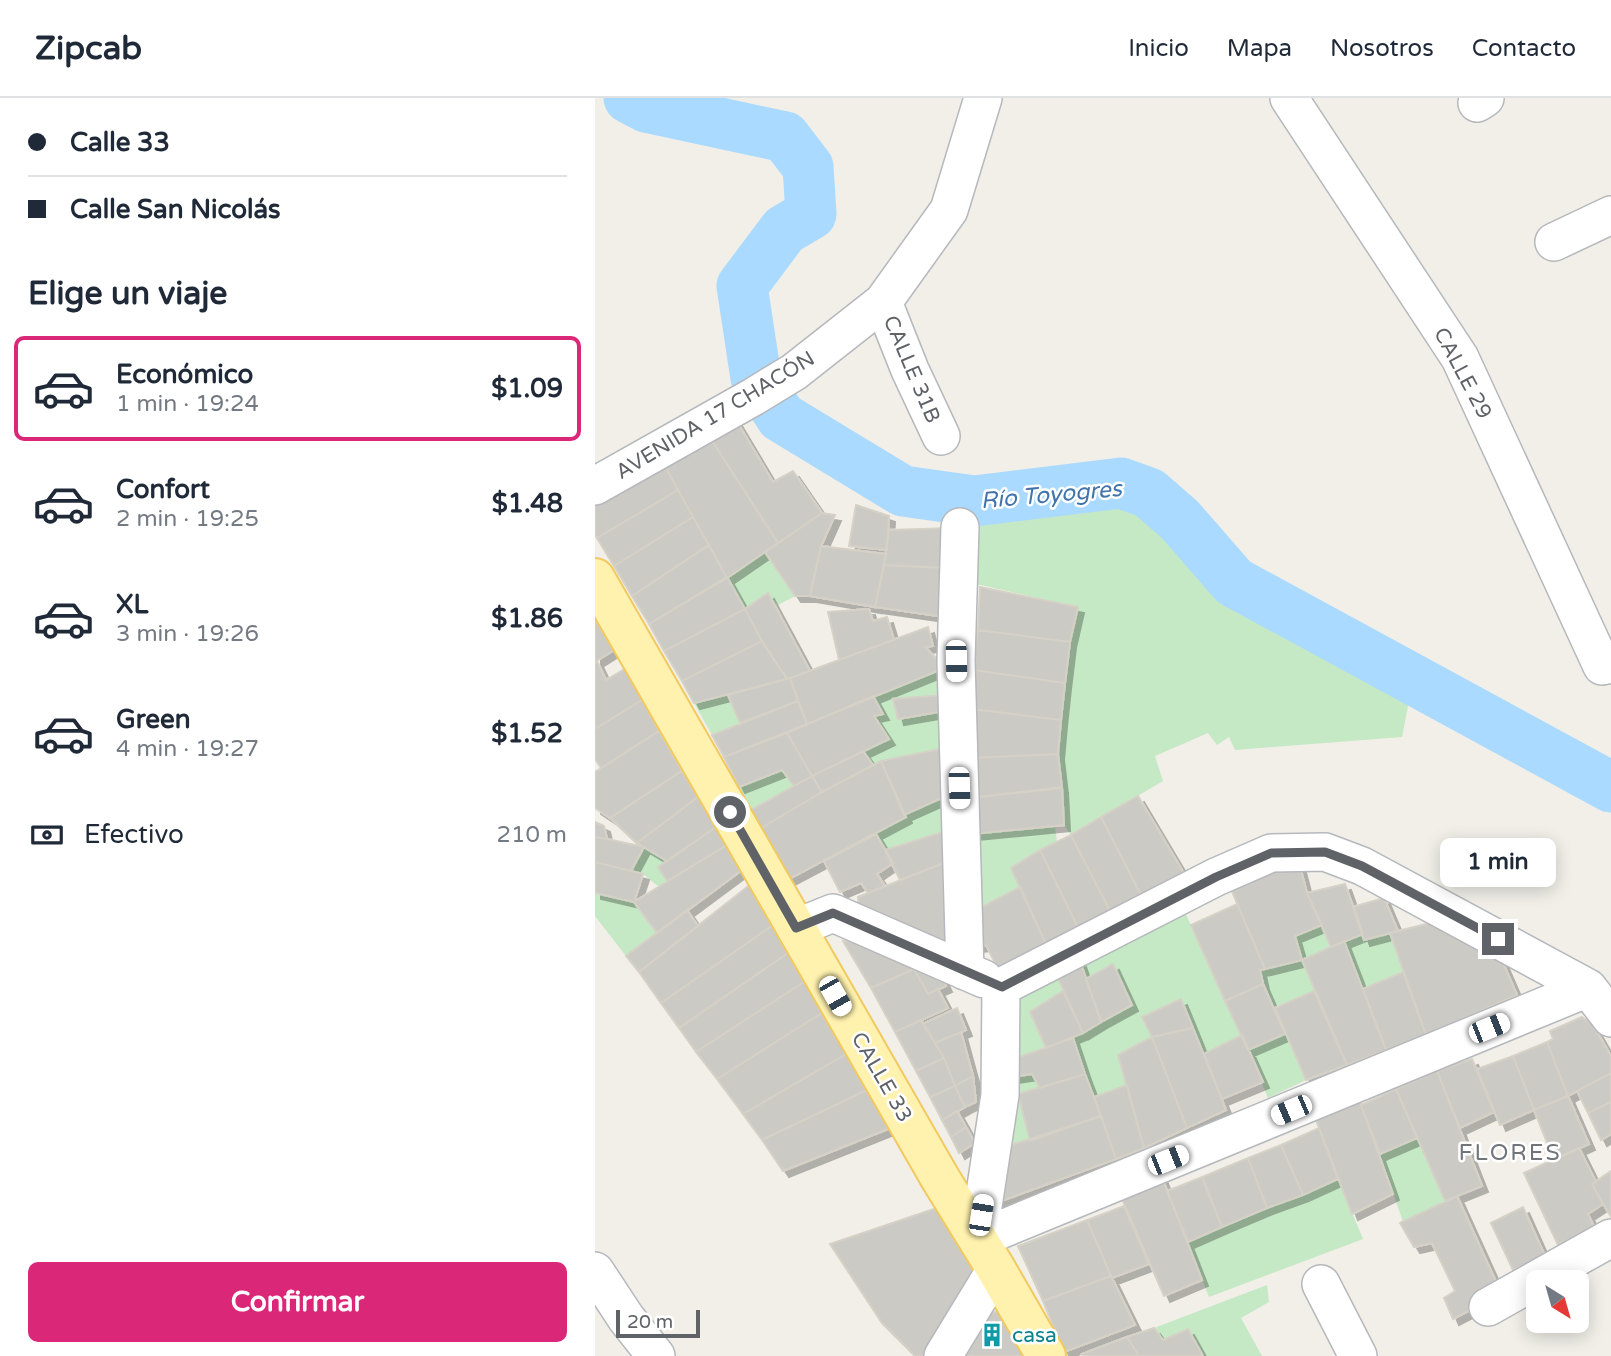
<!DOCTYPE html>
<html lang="es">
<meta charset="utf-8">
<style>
:root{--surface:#fff;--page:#f2f2f3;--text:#1f2937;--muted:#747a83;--line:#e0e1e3;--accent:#db2777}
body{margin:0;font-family:"Varela Round",sans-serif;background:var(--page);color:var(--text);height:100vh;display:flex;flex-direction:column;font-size:26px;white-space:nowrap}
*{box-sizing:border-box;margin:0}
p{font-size:23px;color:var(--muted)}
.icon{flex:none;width:38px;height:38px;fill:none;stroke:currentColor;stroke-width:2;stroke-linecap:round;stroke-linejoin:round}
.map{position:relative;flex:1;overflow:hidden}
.drawer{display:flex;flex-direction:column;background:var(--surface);width:595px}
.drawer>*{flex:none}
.hud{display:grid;align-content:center;height:154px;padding:0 28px;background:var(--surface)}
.needle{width:46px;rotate:143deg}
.tools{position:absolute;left:931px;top:1172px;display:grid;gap:14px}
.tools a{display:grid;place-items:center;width:63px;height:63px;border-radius:10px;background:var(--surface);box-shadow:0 4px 18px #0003;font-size:35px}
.scale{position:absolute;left:21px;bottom:18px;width:84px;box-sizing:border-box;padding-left:7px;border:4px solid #5f6368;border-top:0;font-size:19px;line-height:24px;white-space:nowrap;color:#5f6368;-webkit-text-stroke:5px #fff;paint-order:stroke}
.end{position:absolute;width:32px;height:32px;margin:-16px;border:9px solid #5f6368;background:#fff;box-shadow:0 0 0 4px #fff}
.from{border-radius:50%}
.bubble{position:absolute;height:49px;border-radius:10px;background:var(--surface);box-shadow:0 4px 18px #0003;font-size:23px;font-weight:700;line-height:49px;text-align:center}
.car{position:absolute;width:21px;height:42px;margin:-21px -10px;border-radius:9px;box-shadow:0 0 5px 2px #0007;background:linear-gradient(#fff 24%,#345 0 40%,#fff 0 76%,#345 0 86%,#fff 0)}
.hud b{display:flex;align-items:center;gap:24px;height:66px;font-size:26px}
.hud b+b{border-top:2px solid var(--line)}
.hud i{width:18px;height:18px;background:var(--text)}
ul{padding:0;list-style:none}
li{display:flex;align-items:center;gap:21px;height:105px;margin:0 14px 10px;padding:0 14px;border:4px solid transparent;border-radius:10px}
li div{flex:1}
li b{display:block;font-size:26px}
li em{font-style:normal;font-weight:700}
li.selected{border-color:var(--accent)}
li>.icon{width:63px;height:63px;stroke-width:1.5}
h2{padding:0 28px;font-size:32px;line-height:84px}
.pay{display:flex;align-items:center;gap:18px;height:77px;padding:0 28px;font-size:26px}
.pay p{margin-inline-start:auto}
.cta{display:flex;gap:14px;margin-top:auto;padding:14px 28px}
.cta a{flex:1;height:80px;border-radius:10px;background:var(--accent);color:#fff;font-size:28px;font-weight:700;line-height:80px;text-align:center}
header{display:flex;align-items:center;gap:42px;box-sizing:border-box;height:98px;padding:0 35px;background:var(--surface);border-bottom:2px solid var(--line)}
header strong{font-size:33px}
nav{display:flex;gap:38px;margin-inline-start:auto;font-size:24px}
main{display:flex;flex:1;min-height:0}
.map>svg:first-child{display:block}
.green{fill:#c5e8c5}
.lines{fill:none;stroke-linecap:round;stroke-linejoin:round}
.river{stroke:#aadaff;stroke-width:51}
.building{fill:#cccac5;stroke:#d6d1c6;stroke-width:2;filter:url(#shadow)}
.minor-casing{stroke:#b5b8bc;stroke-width:40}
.major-casing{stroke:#f2c960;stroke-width:42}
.minor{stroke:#fff;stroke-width:37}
.major{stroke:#fff2af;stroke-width:38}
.route{stroke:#5f6368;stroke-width:9}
.labels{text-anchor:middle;stroke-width:5;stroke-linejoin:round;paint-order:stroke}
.street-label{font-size:21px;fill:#5f6368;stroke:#fff}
.culture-label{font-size:21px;fill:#0d838f;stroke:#fff;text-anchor:start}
.water-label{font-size:23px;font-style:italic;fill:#4174aa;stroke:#fff}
.neighbourhood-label{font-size:23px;letter-spacing:2px;fill:#70757a;stroke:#fff}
</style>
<header>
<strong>Zipcab</strong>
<nav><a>Inicio</a><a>Mapa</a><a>Nosotros</a><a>Contacto</a></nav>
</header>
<main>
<section class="drawer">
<div class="hud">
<b><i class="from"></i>Calle 33</b>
<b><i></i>Calle San Nicolás</b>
</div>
<h2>Elige un viaje</h2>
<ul>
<li class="selected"><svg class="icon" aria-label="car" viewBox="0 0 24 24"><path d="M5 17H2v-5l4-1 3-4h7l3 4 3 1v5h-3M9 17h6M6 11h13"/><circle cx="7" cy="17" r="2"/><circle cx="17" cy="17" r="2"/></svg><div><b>Económico</b><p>1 min · 19:24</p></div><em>$1.09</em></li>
<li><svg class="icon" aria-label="car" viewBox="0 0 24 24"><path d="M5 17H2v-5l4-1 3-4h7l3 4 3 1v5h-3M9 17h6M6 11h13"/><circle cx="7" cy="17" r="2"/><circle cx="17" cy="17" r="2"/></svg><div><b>Confort</b><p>2 min · 19:25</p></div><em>$1.48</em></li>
<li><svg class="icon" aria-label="car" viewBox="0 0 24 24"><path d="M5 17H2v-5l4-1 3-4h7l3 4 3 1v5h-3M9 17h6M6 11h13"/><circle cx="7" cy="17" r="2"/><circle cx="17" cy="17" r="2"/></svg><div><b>XL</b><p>3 min · 19:26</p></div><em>$1.86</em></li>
<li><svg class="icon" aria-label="car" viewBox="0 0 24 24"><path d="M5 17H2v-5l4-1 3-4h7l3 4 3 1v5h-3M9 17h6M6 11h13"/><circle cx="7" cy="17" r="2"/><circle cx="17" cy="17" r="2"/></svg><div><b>Green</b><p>4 min · 19:27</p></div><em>$1.52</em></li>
</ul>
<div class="pay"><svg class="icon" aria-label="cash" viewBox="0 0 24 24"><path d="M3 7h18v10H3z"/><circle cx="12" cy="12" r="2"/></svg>Efectivo<p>210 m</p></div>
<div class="cta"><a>Confirmar</a></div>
</section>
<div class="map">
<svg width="1016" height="1258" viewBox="0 0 1016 1258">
<defs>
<filter id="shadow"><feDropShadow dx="6" dy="6" stdDeviation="0" flood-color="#0004"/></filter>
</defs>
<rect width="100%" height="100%" fill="#f1efe8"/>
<path class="green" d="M526 385 554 395 583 420 638 486 818 582 807 639 640 652 634 639 622 647 613 635 560 658 568 683 476 737 469 727 467 689 463 656 475 544 482 509 381 486 382 403Z
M170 454 200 498 183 507 173 496 150 511 132 479Z
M350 570V597L298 601 303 621 350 613V650L287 663 278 667 268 653 279 618 288 615 278 598Z
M133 597 145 625 117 637 99 605Z
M187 672 199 688 156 712 144 689Z
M351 698V733L290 752 281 736 311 719 310 717Z
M460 728 462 744 425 789 381 812 378 736Z
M49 749 72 763 63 769 72 783 64 789 48 776 36 773Z
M0 795 39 804 62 835 31 858 0 818Z
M587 808 647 937 609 956 586 902 547 919 557 939 523 957 532 987 499 999 478 940 536 907 519 867 491 881 484 860Z
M727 827 736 849 707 862 721 894 678 909 665 872 707 862 700 838Z
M795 835 808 874 768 891 749 843 768 836 770 842Z
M460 874 468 893 435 914 451 950 416 962V895Z
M690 936 711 982 673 1000 653 952Z
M437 976 445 990 423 996 435 1043 407 1050 417 979Z
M822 1040 850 1103 808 1124 785 1056Z
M743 1081 768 1141 614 1199 593 1144Z
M672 1187 674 1204 646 1220 667 1258H608L593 1231 568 1242 559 1230Z"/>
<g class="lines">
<path class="river" d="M34 0 51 9 190 39 213 69 216 116 189 132 147 188 161 280 186 319 308 393 379 403 526 385 554 395 585 422 639 484 1016 689"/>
</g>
<path class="building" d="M141 322 178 384 198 373 227 415 183 445 114 338Z
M114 338 183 445 132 480 67 363Z
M67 363 83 392 2 440 0 437V400Z
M83 392 98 419 19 468 2 440Z
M261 407 294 418 292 452 254 448Z
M227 415 240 417 226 448 215 498H200L170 454Z
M98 419 114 447 37 498 19 468Z
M358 430 351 470 289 467 294 432Z
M114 447 132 480 54 526 37 498Z
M226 448 291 456 280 509 215 498Z
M289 467 351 470 344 518 280 509Z
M132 479 150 511 69 553 54 526Z
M385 489 483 509 475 544 383 532Z
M173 495 215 573 192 581 169 547 150 511Z
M150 511 167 543 87 583 69 553Z
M274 511 278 523 292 519 299 542 244 562 233 514Z
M0 521 19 552 0 564Z
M333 529 338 548 330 549 350 570 212 626 195 580Z
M383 532 475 544 470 585 378 572Z
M167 543 192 581 99 605 87 583Z
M2 563 11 582 30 571 47 602 0 631V564Z
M378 572 470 585 466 622 378 611Z
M195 580 203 603 145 625 133 597Z
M350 597V613L303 621 298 601Z
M278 598 288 616 279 618 294 641 217 678 192 635Z
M47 602 64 633 6 670 0 661V631Z
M203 603 212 626 129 659 117 637Z
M378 611 466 622 463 656 377 660Z
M64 633 87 673 15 720 0 710V674Z
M192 635 217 678 199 688 187 672 144 689 129 659Z
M350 650 351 698 309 717 286 663Z
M268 653 278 667 227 694 217 678Z
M463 656 467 690 376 700 377 660Z
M286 663 311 719 194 781 166 730 227 694Z
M87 673 103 699 42 745 15 720Z
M217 678 227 694 166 730 156 712Z
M467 689 469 727 378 736 376 700Z
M543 698 593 782 550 805 506 719Z
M103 699 121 729 72 763 42 745Z
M506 719 550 805 519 821 476 737Z
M0 724 9 728 12 741 0 739Z
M121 729 132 747 72 783 63 769Z
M351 733 354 763 305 782 290 752Z
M281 736 298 765 282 776 290 788 273 795 266 785 245 794 229 763Z
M476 737 519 821 486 836 445 752Z
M0 739 12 741 49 749 36 773 0 764Z
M132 747 147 772 62 835 39 804Z
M445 752 486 836 454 853 416 770Z
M354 763 356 853 264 815 263 799Z
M0 764 48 776 39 804 0 795Z
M704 765 712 795 727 827 700 838 707 862 670 871 633 784Z
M156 786 181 825 66 905 44 874Z
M750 786 768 836 736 849 712 795Z
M425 789 454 853 406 877 391 847 381 848V812Z
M789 800 803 833 769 842 758 809Z
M642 806 670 871 665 872 668 886 630 903 596 827Z
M92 812 103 828 44 874 31 858Z
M181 825 196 853 84 930 66 905Z
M835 825 905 858 922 897 831 937 795 835Z
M248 843 308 849 319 871 276 890Z
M749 843 791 952 752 967 707 862Z
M196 853 212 882 101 954 84 930Z
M484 860 506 924 488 935 460 874Z
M518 866 537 907 506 924 491 881Z
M341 867 351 888 333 896 319 871Z
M319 871 333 896 343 891 353 910 300 934 276 890Z
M808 874 831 937 791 952 768 891Z
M212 882 230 913 122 981 101 954Z
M668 886 690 936 653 952 630 903Z
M468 893 488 935 451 950 435 914Z
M719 893 752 967 711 982 680 910Z
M586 901 598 930 557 939 547 919Z
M362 910 371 932 340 945 328 926Z
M230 913 253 955 148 1016 122 981Z
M987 919 998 927 1016 958V975L973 998 952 944 958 941 955 933Z
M326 922 349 960 321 973 300 934Z
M598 930 631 1012 592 1030 557 939Z
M366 934 378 978 360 988 349 960 340 945Z
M647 937 668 984 627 1001 609 956Z
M557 939 592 1030 549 1050 523 957Z
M478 940 490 976 445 990 437 976 417 979 416 962Z
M952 944 973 998 939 1012 918 958Z
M253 955 274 991 167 1042 148 1016Z
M918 958 939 1012 905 1027 882 971Z
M349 960 360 988 335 999 321 973Z
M877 961 899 1014 865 1030 842 973Z
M842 973 887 1088 850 1103 801 991Z
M1016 975V1004L993 1015 982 993Z
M490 976 506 1018 435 1043 423 996Z
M378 978 381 1004 370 1009 360 988Z
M532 987 549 1050 521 1061 499 999Z
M360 988 370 1009 347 1022 335 999Z
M274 991 298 1029 188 1073 167 1042Z
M801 991 822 1040 785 1056 766 1007Z
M973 998 994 1046 959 1062 939 1012Z
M765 1004 798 1096 757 1116 721 1022Z
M1016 1004V1036L1006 1042 993 1015Z
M362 1013 371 1029 356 1039 347 1022Z
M506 1018 521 1061 398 1106 407 1050Z
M371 1029 380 1045 364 1055 356 1039Z
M724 1030 743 1081 708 1097 686 1047Z
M686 1047 708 1097 672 1110 653 1060Z
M984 1050 1001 1084 997 1086 1008 1106 993 1116 999 1129 963 1147 929 1075Z
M653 1060 672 1110 627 1129 607 1079Z
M1016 1073V1119L997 1086Z
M566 1077 607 1182 569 1198 524 1094Z
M607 1079 627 1129 593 1144 572 1093Z
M862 1098 902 1186 889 1205 858 1221 849 1200 860 1193 837 1145 819 1149 805 1125Z
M529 1108 554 1166 517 1180 492 1122Z
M928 1109 950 1158 918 1172 896 1125Z
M342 1110 385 1179 336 1258H320L287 1225 235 1146Z
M492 1122 516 1178 448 1203 423 1148Z
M516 1178 540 1227 469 1254 448 1203Z
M408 1213 432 1258H360L386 1216Z
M559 1230 568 1242 593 1231 608 1258H544L532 1239Z
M532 1239 544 1258H488L487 1256Z"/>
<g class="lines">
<g class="minor-casing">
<path id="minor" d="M694 0 865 260 1007 568 1016 566
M882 5 890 0
M959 144 1016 117
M288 204 315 272 346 338
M0 388 158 299 199 274 288 204 354 112 388 0
M365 429 361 563 370 873
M201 830 238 815 389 881
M406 889 621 779 676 755 730 754 767 768 993 890 1016 920
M383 1141 993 890
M383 1141 405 997 406 889
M0 1173 31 1220 61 1258
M726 1186 763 1258
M893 1209 1016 1140
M348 1258 401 1171"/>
</g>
<g class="major-casing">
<path id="major" d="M0 480 345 1080 401 1171 451 1258"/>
</g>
<use href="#minor" class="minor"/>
<use href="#major" class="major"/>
</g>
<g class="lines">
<path class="route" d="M135 714 201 830 238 815 407 889 621 779 676 755 730 754 767 768 903 841"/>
</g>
<defs>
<g id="building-bare" transform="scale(1.89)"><path d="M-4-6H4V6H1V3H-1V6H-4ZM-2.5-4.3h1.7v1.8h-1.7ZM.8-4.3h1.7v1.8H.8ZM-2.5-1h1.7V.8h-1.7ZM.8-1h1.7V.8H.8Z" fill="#0f9aa8" stroke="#fff" stroke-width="2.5" paint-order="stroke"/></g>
</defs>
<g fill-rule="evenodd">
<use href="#building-bare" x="397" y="1237"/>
</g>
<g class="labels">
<g class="street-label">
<text transform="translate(317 271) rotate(67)" y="7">CALLE 31B</text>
<text transform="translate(868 275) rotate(62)" y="7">CALLE 29</text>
<text transform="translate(120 317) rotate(-31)" y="7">AVENIDA 17 CHACÓN</text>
<text transform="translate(287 979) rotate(60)" y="7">CALLE 33</text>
</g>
<g class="culture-label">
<text x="417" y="1244">casa</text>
</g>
<g class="water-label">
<text transform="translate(456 396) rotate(-5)" y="8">Río Toyogres</text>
</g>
<g class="neighbourhood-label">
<text x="915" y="1062">FLORES</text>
</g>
</g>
</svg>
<div class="tools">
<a><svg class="needle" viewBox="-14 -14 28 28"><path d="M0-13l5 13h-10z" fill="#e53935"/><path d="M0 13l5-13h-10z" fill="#747a83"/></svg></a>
</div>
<div class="scale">20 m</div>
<i class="end from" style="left:135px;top:714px"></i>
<i class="end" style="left:903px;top:841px"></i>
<div class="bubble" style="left:845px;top:740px;width:116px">1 min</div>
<i class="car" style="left:361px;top:563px;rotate:179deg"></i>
<i class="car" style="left:364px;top:690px;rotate:178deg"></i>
<i class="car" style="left:240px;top:898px;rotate:150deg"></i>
<i class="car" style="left:894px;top:930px;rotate:68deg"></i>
<i class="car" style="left:696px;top:1012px;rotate:247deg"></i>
<i class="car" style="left:573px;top:1062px;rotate:68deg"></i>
<i class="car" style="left:386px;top:1117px;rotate:9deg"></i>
</div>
</main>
